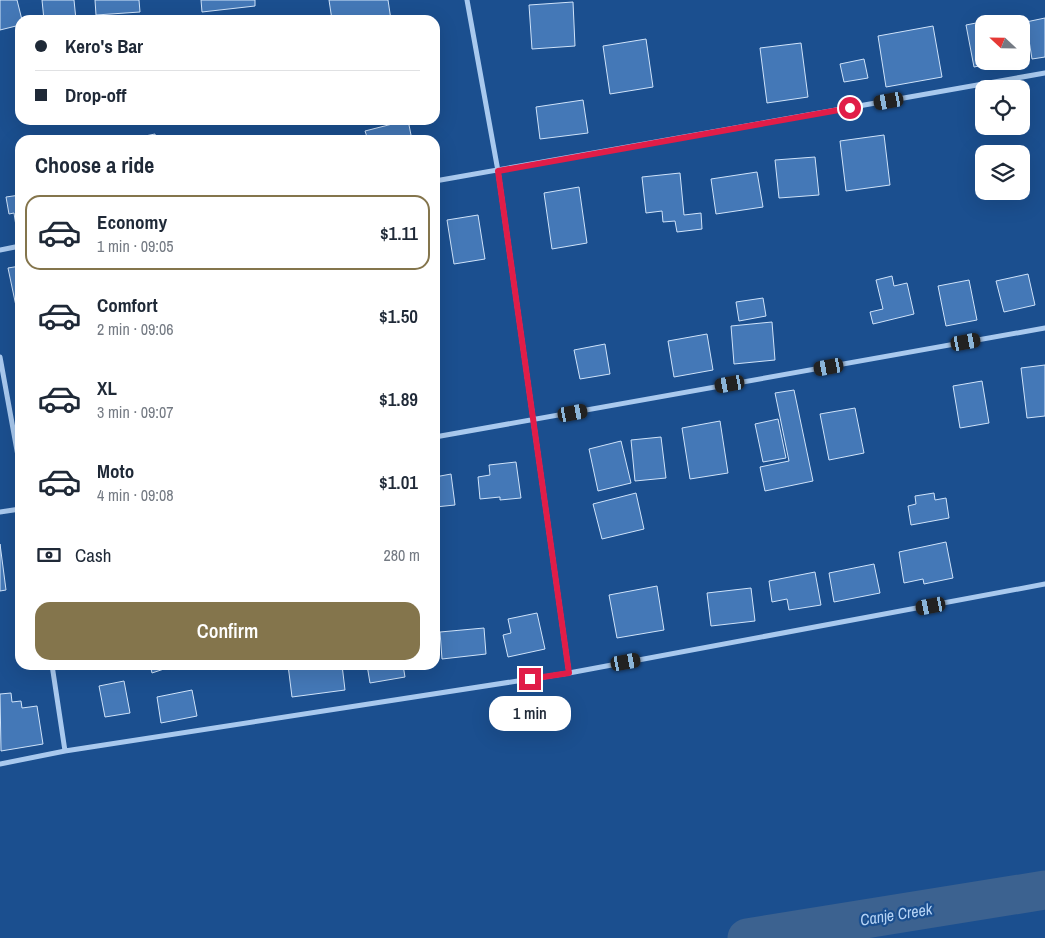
<!DOCTYPE html>
<meta charset="utf-8">
<style>
:root{--surface:#fff;--page:#f6f6f7;--text:#1f2937;--muted:#747a83;--line:#e0e1e3;--accent:#84754c}
body{margin:0;font-family:"Archivo Narrow",sans-serif;background:var(--page);color:var(--text);height:100vh;display:flex;flex-direction:column;font-size:19px;white-space:nowrap}
*{box-sizing:border-box;margin:0}
p{font-size:16px;color:var(--muted)}
.icon{flex:none;width:28px;height:28px;fill:none;stroke:currentColor;stroke-width:2;stroke-linecap:round;stroke-linejoin:round}
.map{position:relative;flex:1;overflow:hidden}
.panel{position:absolute;left:15px;top:135px;width:425px;height:535px;display:flex;flex-direction:column;background:var(--surface);border-radius:15px;box-shadow:0 5px 20px #0002}
.panel>*{flex:none}
.hud{position:absolute;left:15px;top:15px;width:425px;height:110px;border-radius:15px;box-shadow:0 5px 20px #0002;display:grid;align-content:center;height:110px;padding:0 20px;background:var(--surface)}
.needle{width:32px;rotate:292deg}
.buttons{position:absolute;left:975px;top:15px;display:grid;gap:10px}
.buttons a{display:grid;place-items:center;width:55px;height:55px;border-radius:10px;background:var(--surface);box-shadow:0 5px 20px #0002;font-size:25px}
.end{position:absolute;width:22px;height:22px;margin:-11px;border:6px solid #e11d48;background:#fff;box-shadow:0 0 0 2px #fff}
.from{border-radius:50%}
.bubble{position:absolute;height:35px;border-radius:15px;background:var(--surface);box-shadow:0 5px 20px #0002;font-size:16px;font-weight:600;line-height:35px;text-align:center}
.car{position:absolute;width:15px;height:30px;margin:-15px -8px;border-radius:6px;box-shadow:0 0 4px 1px #0007;background:linear-gradient(#222 24%,#8ab4d8 0 40%,#222 0 76%,#8ab4d8 0 86%,#222 0)}
.hud b{display:flex;align-items:center;gap:18px;height:48px;font-size:19px}
.hud b+b{border-top:1px solid var(--line)}
.hud i{width:12px;height:12px;background:var(--text)}
ul{padding:0;list-style:none}
li{display:flex;align-items:center;gap:15px;height:75px;margin:0 10px 8px;padding:0 10px;border:2px solid transparent;border-radius:15px}
li div{flex:1}
li b{display:block;font-size:19px}
li em{font-style:normal;font-weight:600}
li.active{border-color:var(--accent)}
li>.icon{width:45px;height:45px;stroke-width:1.5}
h2{padding:0 20px;font-size:22px;line-height:60px}
.pay{display:flex;align-items:center;gap:12px;height:55px;padding:0 20px;font-size:19px}
.pay p{margin-inline-start:auto}
.button{display:flex;gap:10px;margin-top:auto;padding:10px 20px}
.button a{flex:1;height:58px;border-radius:15px;background:var(--accent);color:#fff;font-size:20px;font-weight:600;line-height:58px;text-align:center}
.map>svg:first-child{display:block}
.lines{fill:none;stroke-linecap:round;stroke-linejoin:round}
.river{stroke:#3c6290;stroke-width:39}
.building{fill:#4478b7;stroke:#cfe3fa}
.street{stroke:#a9c9ee;stroke-width:5}
.route{stroke:#e11d48;stroke-width:6}
.labels{text-anchor:middle;stroke-width:4.5;stroke-linejoin:round;paint-order:stroke}
.water-label{font-size:16px;font-style:italic;fill:#b5d3f5;stroke:#1b4f8f}
</style>
<div class="map">
<svg width="1045" height="938" viewBox="0 0 1045 938">
<rect width="100%" height="100%" fill="#1b4f8f"/>
<g class="lines">
<path class="river" d="M747 938 1045 890"/>
</g>
<path class="building" d="M0 0H17L22 20H20V25L0 30Z
M42 0H74L76 20H44Z
M95 0H139L140 12 96 15Z
M201 0H255V6L202 12Z
M329 0H388L391 20H332Z
M573 2 575 46 532 49 529 5Z
M1045 18V57L1032 59 1026 22Z
M996 19 997 24H984V61H1004L974 67 966 25Z
M933 26 942 77 886 87 878 36Z
M646 39 653 87 610 94 603 46Z
M801 43 808 97 767 103 760 48Z
M864 59 868 78 844 82 840 64Z
M583 100 588 133 540 139 536 107Z
M408 120 412 140H368L365 131Z
M155 134 156 140H130V139Z
M884 135 890 185 846 191 840 141Z
M815 157 819 195 779 198 775 160Z
M757 172 763 207 716 214 711 179Z
M680 173 684 215 701 213 702 229 677 232 675 221 663 222 662 211 646 213 642 177Z
M579 187 587 243 552 249 544 193Z
M20 195V225L16 226 14 213 9 214 6 197Z
M478 215 485 259 454 264 447 220Z
M20 266V325L8 268Z
M1028 274 1035 305 1004 312 996 281Z
M892 276 894 286 907 283 914 314 873 324 870 312 883 309 876 280Z
M969 280 977 320 946 326 938 286Z
M763 298 766 316 739 321 736 302Z
M772 322 775 360 734 364 731 326Z
M707 334 713 370 674 377 668 341Z
M605 344 610 374 580 379 574 350Z
M1045 365V416L1027 418 1021 368Z
M982 381 989 423 960 428 953 386Z
M794 390 813 481 765 491 760 467 789 461 775 393Z
M855 408 864 453 829 460 820 414Z
M778 419 786 458 763 462 755 424Z
M720 421 728 473 690 479 682 428Z
M661 437 666 478 635 481 631 440Z
M621 441 631 483 598 491 589 449Z
M516 462 521 498 500 500V497L480 499 478 477 490 475 489 465Z
M451 474 455 505 435 507V477Z
M636 493 644 529 602 539 593 504Z
M934 493 935 500 946 498 949 518 911 525 908 506 916 504 915 496Z
M946 542 953 578 924 584 923 579 904 583 899 552Z
M0 544 6 590 0 591Z
M874 564 880 593 834 602 829 573Z
M815 572 821 605 789 610 787 599 772 602 769 581Z
M657 586 664 630 617 638 609 595Z
M751 588 755 621 711 626 707 593Z
M537 613 545 649 508 657 503 635 511 633 508 619Z
M484 628 486 654 442 659 440 632Z
M150 665H176L152 673Z
M288 665H342L345 690 292 697Z
M367 665H403L405 677 370 683Z
M124 681 130 713 105 717 99 686Z
M192 690 197 716 161 723 157 697Z
M11 693 12 702 21 701 22 708 37 706 43 744 1 751 0 694Z"/>
<g class="lines">
<path class="street" d="M467 0 498 171 569 673
M435 181 1045 73
M0 250 20 246
M0 357 20 467
M435 437 1045 328
M0 512 20 509
M52 665 65 751
M0 764 65 751 569 673 1045 584"/>
</g>
<g class="lines">
<path class="route" d="M530 679 569 673 498 171 850 108"/>
</g>
<g class="labels">
<g class="water-label">
<text transform="translate(896 914) rotate(-9)" y="6">Canje Creek</text>
</g>
</g>
</svg>
<div class="buttons">
<a><svg class="needle" viewBox="-14 -14 28 28"><path d="M0-13l5 13h-10z" fill="#e53935"/><path d="M0 13l5-13h-10z" fill="#747a83"/></svg></a>
<a><svg class="icon" aria-label="locate" viewBox="0 0 24 24"><circle cx="12" cy="12" r="6"/><path d="M12 2v4M12 18v4M2 12h4M18 12h4"/></svg></a>
<a><svg class="icon" aria-label="layers" viewBox="0 0 24 24"><path d="M12 4l9 5-9 5-9-5zM3 14l9 5 9-5"/></svg></a>
</div>
<i class="end from" style="left:850px;top:108px"></i>
<i class="end" style="left:530px;top:679px"></i>
<div class="bubble" style="left:489px;top:696px;width:82px">1 min</div>
<i class="car" style="left:889px;top:101px;rotate:260deg"></i>
<i class="car" style="left:966px;top:342px;rotate:80deg"></i>
<i class="car" style="left:829px;top:367px;rotate:260deg"></i>
<i class="car" style="left:730px;top:384px;rotate:260deg"></i>
<i class="car" style="left:573px;top:413px;rotate:80deg"></i>
<i class="car" style="left:931px;top:606px;rotate:259deg"></i>
<i class="car" style="left:626px;top:662px;rotate:80deg"></i>
<div class="hud">
<b><i class="from"></i>Kero's Bar</b>
<b><i></i>Drop-off</b>
</div>
<section class="panel">
<h2>Choose a ride</h2>
<ul>
<li class="active"><svg class="icon" aria-label="car" viewBox="0 0 24 24"><path d="M5 17H2v-5l4-1 3-4h7l3 4 3 1v5h-3M9 17h6M6 11h13"/><circle cx="7" cy="17" r="2"/><circle cx="17" cy="17" r="2"/></svg><div><b>Economy</b><p>1 min · 09:05</p></div><em>$1.11</em></li>
<li><svg class="icon" aria-label="car" viewBox="0 0 24 24"><path d="M5 17H2v-5l4-1 3-4h7l3 4 3 1v5h-3M9 17h6M6 11h13"/><circle cx="7" cy="17" r="2"/><circle cx="17" cy="17" r="2"/></svg><div><b>Comfort</b><p>2 min · 09:06</p></div><em>$1.50</em></li>
<li><svg class="icon" aria-label="car" viewBox="0 0 24 24"><path d="M5 17H2v-5l4-1 3-4h7l3 4 3 1v5h-3M9 17h6M6 11h13"/><circle cx="7" cy="17" r="2"/><circle cx="17" cy="17" r="2"/></svg><div><b>XL</b><p>3 min · 09:07</p></div><em>$1.89</em></li>
<li><svg class="icon" aria-label="car" viewBox="0 0 24 24"><path d="M5 17H2v-5l4-1 3-4h7l3 4 3 1v5h-3M9 17h6M6 11h13"/><circle cx="7" cy="17" r="2"/><circle cx="17" cy="17" r="2"/></svg><div><b>Moto</b><p>4 min · 09:08</p></div><em>$1.01</em></li>
</ul>
<div class="pay"><svg class="icon" aria-label="cash" viewBox="0 0 24 24"><path d="M3 7h18v10H3z"/><circle cx="12" cy="12" r="2"/></svg>Cash<p>280 m</p></div>
<div class="button"><a>Confirm</a></div>
</section>
</div>
